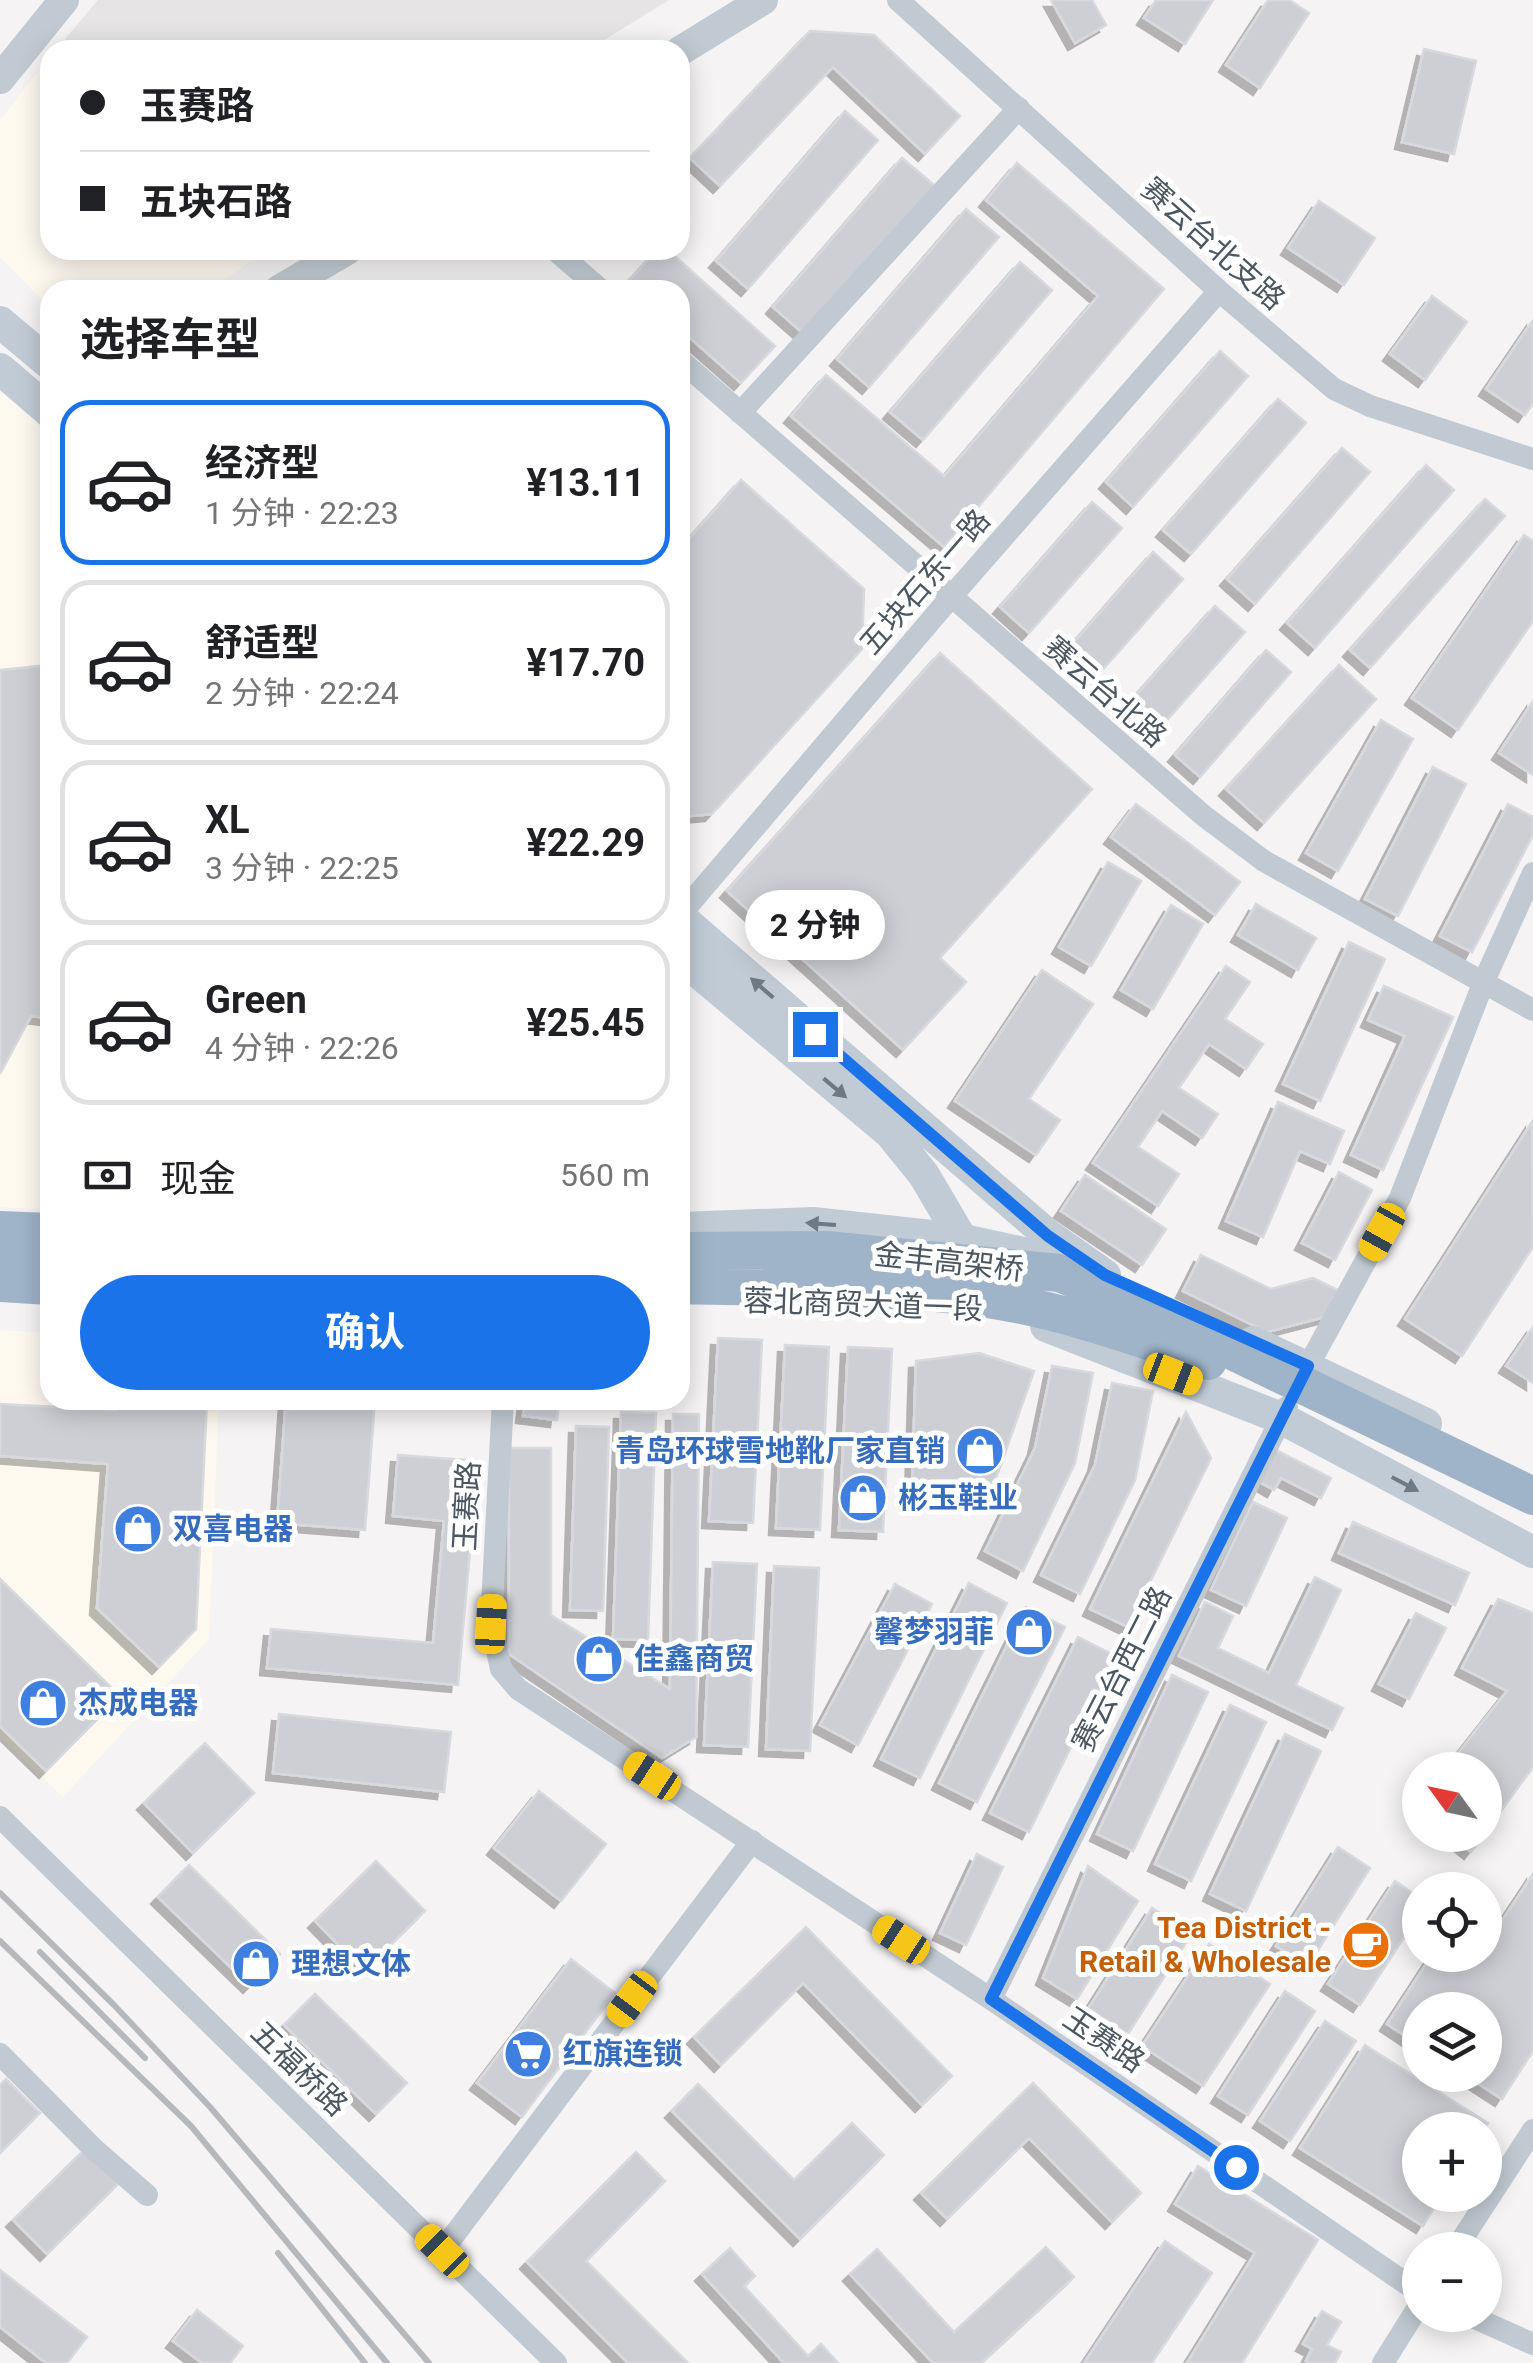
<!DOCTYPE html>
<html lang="zh">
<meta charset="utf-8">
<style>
:root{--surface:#fff;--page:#f6f6f6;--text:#202124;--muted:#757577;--line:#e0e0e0;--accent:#1a73e8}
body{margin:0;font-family:Roboto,"Noto Sans SC",sans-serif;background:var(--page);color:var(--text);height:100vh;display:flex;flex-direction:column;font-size:38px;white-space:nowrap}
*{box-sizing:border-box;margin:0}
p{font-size:32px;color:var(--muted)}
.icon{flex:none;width:55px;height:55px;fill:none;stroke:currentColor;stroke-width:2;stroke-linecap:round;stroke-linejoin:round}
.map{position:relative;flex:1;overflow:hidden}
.side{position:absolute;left:40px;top:280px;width:650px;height:1130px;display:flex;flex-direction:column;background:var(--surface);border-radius:30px;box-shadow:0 5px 25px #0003}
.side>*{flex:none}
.hud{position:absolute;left:40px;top:40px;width:650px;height:220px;border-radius:30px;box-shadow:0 5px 25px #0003;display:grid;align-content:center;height:220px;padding:0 40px;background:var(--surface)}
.needle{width:65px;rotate:303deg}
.tools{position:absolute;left:1402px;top:1752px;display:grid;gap:20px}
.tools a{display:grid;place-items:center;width:100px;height:100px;border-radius:50%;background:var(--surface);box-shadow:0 5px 25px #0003;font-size:50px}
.end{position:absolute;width:45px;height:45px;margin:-22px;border:12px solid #1a73e8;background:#fff;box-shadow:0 0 0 5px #fff}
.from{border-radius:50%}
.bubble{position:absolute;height:70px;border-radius:35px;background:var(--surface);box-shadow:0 5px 25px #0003;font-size:32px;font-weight:700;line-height:70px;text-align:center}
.car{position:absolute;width:30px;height:60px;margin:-30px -15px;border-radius:12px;box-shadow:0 0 8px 2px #0007;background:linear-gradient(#f5c518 24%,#345 0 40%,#f5c518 0 76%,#345 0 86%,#f5c518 0)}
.hud b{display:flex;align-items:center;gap:35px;height:95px;font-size:38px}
.hud b+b{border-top:2px solid var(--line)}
.hud i{width:25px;height:25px;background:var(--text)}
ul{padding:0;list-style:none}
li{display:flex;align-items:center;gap:30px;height:165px;margin:0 20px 15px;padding:0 20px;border:5px solid var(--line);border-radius:30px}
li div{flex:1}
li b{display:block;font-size:38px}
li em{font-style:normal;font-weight:700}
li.selected{border-color:var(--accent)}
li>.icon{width:90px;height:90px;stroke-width:1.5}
h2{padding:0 40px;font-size:45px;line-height:120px}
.pay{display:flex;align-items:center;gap:25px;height:110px;padding:0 40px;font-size:38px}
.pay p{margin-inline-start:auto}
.action{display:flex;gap:20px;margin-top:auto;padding:20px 40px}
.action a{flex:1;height:115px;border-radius:60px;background:var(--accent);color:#fff;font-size:40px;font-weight:700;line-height:115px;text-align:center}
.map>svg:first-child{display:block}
.commercial{fill:#fdf9ef}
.education{fill:#e6e4e5}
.building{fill:#cdcfd5;stroke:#d7d9de;stroke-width:2.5;filter:url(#shadow)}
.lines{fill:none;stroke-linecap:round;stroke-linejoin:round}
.minor{stroke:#c1cad2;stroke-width:22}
.tertiary{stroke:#c1cad2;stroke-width:30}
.secondary{stroke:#c1cbd6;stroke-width:32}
.trunk{stroke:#9fb4c9;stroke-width:38}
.rail{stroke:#b5b8bd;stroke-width:6}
.oneway{fill:#6e7984}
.route{stroke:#1a73e8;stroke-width:12}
.labels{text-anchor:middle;stroke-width:10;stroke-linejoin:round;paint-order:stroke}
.street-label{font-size:30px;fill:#4a5661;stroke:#fff}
.shop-label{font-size:30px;font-weight:bold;fill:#366cbe;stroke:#fff;text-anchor:start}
.food-label{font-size:30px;font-weight:bold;fill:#c56008;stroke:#fff;text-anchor:end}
</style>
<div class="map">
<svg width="1533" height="2363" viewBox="0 0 1533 2363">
<defs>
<filter id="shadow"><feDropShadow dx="-7" dy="7" stdDeviation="0" flood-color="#0004"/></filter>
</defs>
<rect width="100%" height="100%" fill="#f5f3f3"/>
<path class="commercial" d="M50 57V250H267L209 290H50V308L0 257V120Z
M0 391 50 434V1210L0 1207Z
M0 1330 50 1333V1400H219L209 1639 63 1797 0 1737Z"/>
<path class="education" d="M98 0H669L588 50H79L65 39Z"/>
<path class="building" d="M1051 0H1092L1106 25 1075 43Z
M1156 0H1213L1185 44 1144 18Z
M1268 0H1289L1309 13 1260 88 1226 65Z
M810 31 874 35 960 116 925 154 833 67 720 186 690 158Z
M1424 49 1476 61 1454 154 1402 142Z
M845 111 878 140 748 289 716 261Z
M902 158 935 186 805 335 773 307Z
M1017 163 1164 289 944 547 791 416 826 375 944 476 1098 296 986 200Z
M1319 201 1375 238 1344 285 1288 248Z
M966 209 999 237 869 387 837 359Z
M657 250H668L775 346 741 383 680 329V290H637L628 282Z
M1020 262 1052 290 923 440 890 412Z
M1432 296 1467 322 1425 380 1390 354Z
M1533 320V403L1525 415 1486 389Z
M1220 351 1248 376 1133 507 1106 482Z
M1278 399 1306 423 1191 554 1163 530Z
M1342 448 1370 472 1255 604 1227 579Z
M1426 465 1454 490 1315 648 1287 623Z
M741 480 864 589 862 649 712 814 680 817V549Z
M1485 499 1505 516 1370 668 1350 650Z
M1092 502 1122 528 1029 633 1000 607Z
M1524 535 1533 541V621L1458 730 1412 698Z
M1153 552 1183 579 1090 684 1061 657Z
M1215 606 1245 632 1152 737 1122 711Z
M1266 650 1291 672 1200 777 1175 755Z
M940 653 1092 789 940 958 966 982 903 1050 727 891Z
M50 665V1018L31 1016 0 1074V670Z
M1339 665 1376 699 1264 823 1226 789Z
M1533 701V775L1499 753Z
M1381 720 1413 739 1338 871 1306 853Z
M1433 767 1466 784 1398 916 1365 899Z
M1136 804 1240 882 1215 915 1111 837Z
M1508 804 1533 817V835L1472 952 1440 936Z
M1108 862 1141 881 1091 966 1059 947Z
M1256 904 1316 938 1298 970 1238 935Z
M1171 905 1203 924 1153 1009 1121 990Z
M1349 942 1385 959 1320 1101 1283 1084Z
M1226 966 1250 982 1225 1019 1263 1044 1246 1069 1209 1044 1179 1088 1218 1114 1202 1138 1162 1111 1138 1147 1179 1174 1158 1206 1093 1163Z
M1042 970 1093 1004 1029 1099 1060 1120 1036 1155 955 1101Z
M1384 986 1453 1017 1383 1170 1351 1155 1405 1036 1368 1020Z
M1278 1102 1344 1131 1330 1164 1300 1151 1263 1237 1226 1221Z
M1532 1122 1533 1247 1462 1356 1405 1319Z
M1339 1172 1372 1190 1335 1260 1302 1243Z
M1085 1175 1166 1229 1142 1265 1061 1211Z
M1201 1255 1271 1289 1313 1278 1338 1290 1325 1317 1267 1332 1183 1291Z
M1533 1327V1383L1506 1366Z
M718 1338 762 1340 753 1523 709 1521Z
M785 1345 829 1347 820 1530 776 1528Z
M848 1347 892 1349 883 1532 839 1530Z
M979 1353 1034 1371 989 1498 912 1487 916 1361Z
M1052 1366 1093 1373 1075 1463 1023 1571 985 1551 1035 1448Z
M1112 1383 1153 1391 1135 1480 1080 1594 1041 1575 1095 1465Z
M116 1400H207L196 1629 159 1667 97 1608 108 1464 0 1456V1404L116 1410Z
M286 1400H375L365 1530 277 1523Z
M525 1400H560L557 1420 523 1416Z
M621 1412 656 1413 648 1640 613 1639Z
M1186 1412 1211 1458 1128 1627 1090 1609Z
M673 1414H699L696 1737 662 1758 509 1654V1448H551V1615L670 1689Z
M576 1426 609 1427 603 1611 570 1610Z
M1276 1450 1331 1478 1321 1498 1281 1478 1274 1490 1260 1482Z
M398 1455 478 1461 458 1685 267 1668 271 1629 433 1643 444 1521 393 1516Z
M1253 1502 1287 1518 1246 1606 1211 1590Z
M1353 1522 1469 1573 1455 1605 1339 1553Z
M713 1562 757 1564 748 1747 704 1745Z
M774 1566 819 1568 810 1751 766 1749Z
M1315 1577 1341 1590 1296 1685 1343 1708 1332 1730 1179 1656 1205 1602 1233 1616 1218 1648 1269 1673Z
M0 1579 120 1696 46 1771 0 1726Z
M969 1583 1007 1603 920 1778 881 1759Z
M895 1584 932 1604 858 1745 820 1725Z
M1498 1599 1533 1613V1767L1485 1833V1770H1445L1507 1691 1462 1668Z
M1026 1607 1065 1627 977 1802 939 1783Z
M1416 1613 1446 1628 1409 1699 1379 1684Z
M1078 1637 1116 1656 1029 1832 990 1813Z
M1172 1675 1208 1692 1133 1851 1097 1834Z
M1230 1705 1266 1722 1191 1881 1155 1864Z
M279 1714 451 1732 444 1792 273 1773Z
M1285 1734 1321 1751 1246 1911 1210 1894Z
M205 1743 254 1793 193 1853 144 1803Z
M539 1791 606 1844 561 1901 494 1848Z
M1450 1835H1484L1471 1852Z
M1338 1847 1370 1868 1308 1966 1276 1946Z
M977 1854 1003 1867 966 1945 940 1933Z
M376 1861 425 1911 364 1971 315 1921Z
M189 1865 280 1954 250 1986 158 1897Z
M1088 1866 1138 1901 1077 1999 1043 1978Z
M1533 1874V2051L1502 2099 1465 2075H1485V2010H1420V2046L1387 2024 1432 1955H1485V1940L1488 1942Z
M1395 1881 1420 1898V1913L1360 2005 1328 1984Z
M1152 1908 1192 1933 1128 2034 1088 2009Z
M806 1927 952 2076 922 2105 803 1983 721 2065 694 2037Z
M1209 1944 1270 1984 1203 2086 1142 2046Z
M571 1959 615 1993 522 2117 477 2083Z
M1285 1991 1315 2011 1248 2115 1218 2096Z
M315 1994 407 2083 376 2114 284 2025Z
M1325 2021 1356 2041 1290 2141 1260 2121Z
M1365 2045 1488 2123 1483 2130H1420V2195H1442L1423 2226 1300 2148Z
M6 2079 40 2113 0 2153V2085Z
M1033 2083 1141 2193 1112 2222 1029 2138 947 2219 921 2193Z
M698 2084 794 2180 852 2123 884 2155 800 2239 672 2111Z
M85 2149 119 2183 47 2254 13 2220Z
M636 2152 665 2181 586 2261 688 2363H628L527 2262Z
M1198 2166 1318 2240 1242 2363H1187L1255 2253 1175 2204Z
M1165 2241 1212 2273 1152 2363H1084Z
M1046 2247 1074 2277 981 2363H933L850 2274 877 2249 954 2332Z
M730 2248 755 2276 744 2286 808 2356 821 2344 838 2363H784L702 2274Z
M0 2270 87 2337 67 2363H46L0 2327Z
M197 2310 243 2346 230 2363H202L173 2341Z
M1322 2311 1341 2322 1327 2345 1341 2352 1335 2363H1309L1306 2361 1312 2349 1303 2344Z"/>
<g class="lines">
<path class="minor" d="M898 0 1219 291 1334 389 1370 406 1533 459
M555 250 601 290
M680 360 1204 816 1264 861 1533 1010
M740 413 1019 108
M680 915 950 598 1219 291
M1301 1379 1400 1198 1484 981 1533 873
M503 1400 491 1624 501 1669 518 1689 991 1999 1420 2293
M0 1817 556 2363
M991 1999 1287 1407
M0 2054 94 2149 147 2195
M1455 2250 1533 2130
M442 2251 752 1841
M1468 2315 1533 2344
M1383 2363 1420 2304"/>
<path class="tertiary" d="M680 51 763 0
M0 79 64 0
M279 290 347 250"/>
<path class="secondary" d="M0 322 50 364
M0 369 50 412
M680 917 1048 1235 1105 1275
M680 957 890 1133 924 1175 968 1250
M680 1228 813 1223 959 1239 1046 1258
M1046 1326 1281 1418 1533 1552
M1253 1342 1426 1424"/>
<path class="trunk" d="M0 1230 50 1232
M680 1251 826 1250 1059 1273 1131 1302 1533 1496
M0 1257 50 1259
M0 1283 50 1286
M680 1285C781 1288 886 1284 987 1299 1063 1310 1136 1337 1208 1361"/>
<path class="rail" d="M0 1893 114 2005 210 2107 429 2363
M0 1941 191 2126 387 2363
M40 1952 145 2058
M278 2253 365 2363"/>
</g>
<defs><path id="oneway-solid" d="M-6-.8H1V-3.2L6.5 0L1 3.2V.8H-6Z" transform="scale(2.5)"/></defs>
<g class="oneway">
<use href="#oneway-solid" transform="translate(762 988) rotate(-139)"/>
<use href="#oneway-solid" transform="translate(835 1088) rotate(40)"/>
<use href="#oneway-solid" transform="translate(821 1224) rotate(-176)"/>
<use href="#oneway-solid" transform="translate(1405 1484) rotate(28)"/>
</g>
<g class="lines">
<path class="route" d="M815 1034 1048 1236 1105 1275 1308 1366 991 1999 1236 2167"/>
</g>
<defs>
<g id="shop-disc" transform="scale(2.5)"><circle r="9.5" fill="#3f7fe0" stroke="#fff"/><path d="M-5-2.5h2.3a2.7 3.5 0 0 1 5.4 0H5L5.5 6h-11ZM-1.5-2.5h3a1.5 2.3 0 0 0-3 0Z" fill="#fff"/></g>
<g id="cafe-disc" transform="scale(2.5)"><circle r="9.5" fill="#e8710a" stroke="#fff"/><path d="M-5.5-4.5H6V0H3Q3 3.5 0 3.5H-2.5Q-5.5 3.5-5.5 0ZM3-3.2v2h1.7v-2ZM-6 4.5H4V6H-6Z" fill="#fff"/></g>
<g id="supermarket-disc" transform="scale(2.5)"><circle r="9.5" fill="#3f7fe0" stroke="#fff"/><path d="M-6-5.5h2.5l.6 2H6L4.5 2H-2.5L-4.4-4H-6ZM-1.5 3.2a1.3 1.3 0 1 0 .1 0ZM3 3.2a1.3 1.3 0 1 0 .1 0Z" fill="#fff"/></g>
</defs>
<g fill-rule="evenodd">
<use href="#shop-disc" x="980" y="1451"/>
<use href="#shop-disc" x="863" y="1498"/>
<use href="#shop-disc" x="138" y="1529"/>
<use href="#shop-disc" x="1029" y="1632"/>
<use href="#shop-disc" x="599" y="1659"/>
<use href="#shop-disc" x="43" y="1703"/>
<use href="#cafe-disc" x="1366" y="1945"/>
<use href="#shop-disc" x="256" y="1964"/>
<use href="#supermarket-disc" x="528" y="2054"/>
</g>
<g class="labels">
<g class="street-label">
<text transform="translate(1213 244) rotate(42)" y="10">赛云台北支路</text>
<text transform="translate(925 582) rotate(-49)" y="10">五块石东一路</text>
<text transform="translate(1105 692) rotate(41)" y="10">赛云台北路</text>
<text transform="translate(949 1262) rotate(6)" y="10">金丰高架桥</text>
<text transform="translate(863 1305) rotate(2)" y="10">蓉北商贸大道一段</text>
<text transform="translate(467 1506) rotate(-87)" y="10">玉赛路</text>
<text transform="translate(1122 1669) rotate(-63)" y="10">赛云台西二路</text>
<text transform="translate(1104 2040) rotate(34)" y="10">玉赛路</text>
<text transform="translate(299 2069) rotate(44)" y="10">五福桥路</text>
</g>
<g class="shop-label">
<text x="945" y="1461" text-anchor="end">青岛环球雪地靴厂家直销</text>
<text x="898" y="1508">彬玉鞋业</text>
<text x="173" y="1539">双喜电器</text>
<text x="994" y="1642" text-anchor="end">馨梦羽菲</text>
<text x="634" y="1669">佳鑫商贸</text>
<text x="78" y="1713">杰成电器</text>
<text x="291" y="1974">理想文体</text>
<text x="563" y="2064">红旗连锁</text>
</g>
<g class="food-label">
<text x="1331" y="1938">Tea District -<tspan x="1331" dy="34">Retail &amp; Wholesale</tspan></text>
</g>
</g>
</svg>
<div class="tools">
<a><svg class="needle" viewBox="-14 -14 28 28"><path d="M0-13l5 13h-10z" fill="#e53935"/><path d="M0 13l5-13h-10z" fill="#757577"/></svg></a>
<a><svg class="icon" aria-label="locate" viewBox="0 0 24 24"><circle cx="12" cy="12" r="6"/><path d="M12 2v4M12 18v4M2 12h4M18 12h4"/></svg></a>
<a><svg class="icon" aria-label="layers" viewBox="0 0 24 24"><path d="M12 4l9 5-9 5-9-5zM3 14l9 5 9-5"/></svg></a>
<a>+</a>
<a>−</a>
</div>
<i class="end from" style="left:1236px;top:2167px"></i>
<i class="end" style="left:815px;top:1034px"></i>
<div class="bubble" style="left:745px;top:890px;width:140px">2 分钟</div>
<i class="car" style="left:1382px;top:1232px;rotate:209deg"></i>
<i class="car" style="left:1173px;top:1374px;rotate:111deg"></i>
<i class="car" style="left:491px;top:1624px;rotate:3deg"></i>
<i class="car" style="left:652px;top:1776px;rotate:303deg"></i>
<i class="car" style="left:901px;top:1940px;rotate:303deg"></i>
<i class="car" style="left:632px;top:1999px;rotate:217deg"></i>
<i class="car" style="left:442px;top:2251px;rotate:315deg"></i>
<div class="hud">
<b><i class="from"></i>玉赛路</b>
<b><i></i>五块石路</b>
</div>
<section class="side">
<h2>选择车型</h2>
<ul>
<li class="selected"><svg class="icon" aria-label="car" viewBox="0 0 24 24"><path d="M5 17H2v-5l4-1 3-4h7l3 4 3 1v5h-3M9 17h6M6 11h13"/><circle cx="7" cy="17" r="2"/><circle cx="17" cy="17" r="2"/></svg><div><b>经济型</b><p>1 分钟 · 22:23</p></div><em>¥13.11</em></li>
<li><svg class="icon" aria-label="car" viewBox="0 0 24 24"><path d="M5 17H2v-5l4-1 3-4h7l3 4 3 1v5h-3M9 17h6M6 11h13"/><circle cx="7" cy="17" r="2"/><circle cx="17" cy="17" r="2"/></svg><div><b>舒适型</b><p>2 分钟 · 22:24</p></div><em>¥17.70</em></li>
<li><svg class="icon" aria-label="car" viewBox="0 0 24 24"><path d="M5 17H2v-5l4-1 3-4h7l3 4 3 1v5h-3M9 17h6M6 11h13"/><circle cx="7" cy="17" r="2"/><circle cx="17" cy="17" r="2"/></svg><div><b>XL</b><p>3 分钟 · 22:25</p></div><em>¥22.29</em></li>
<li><svg class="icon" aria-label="car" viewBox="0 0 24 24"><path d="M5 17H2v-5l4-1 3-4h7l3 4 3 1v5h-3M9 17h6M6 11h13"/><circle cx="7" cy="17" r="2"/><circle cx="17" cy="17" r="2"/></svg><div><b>Green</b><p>4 分钟 · 22:26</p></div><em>¥25.45</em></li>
</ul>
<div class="pay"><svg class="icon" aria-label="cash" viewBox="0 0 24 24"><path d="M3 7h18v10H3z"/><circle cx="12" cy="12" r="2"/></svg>现金<p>560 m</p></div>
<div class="action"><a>确认</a></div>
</section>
</div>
